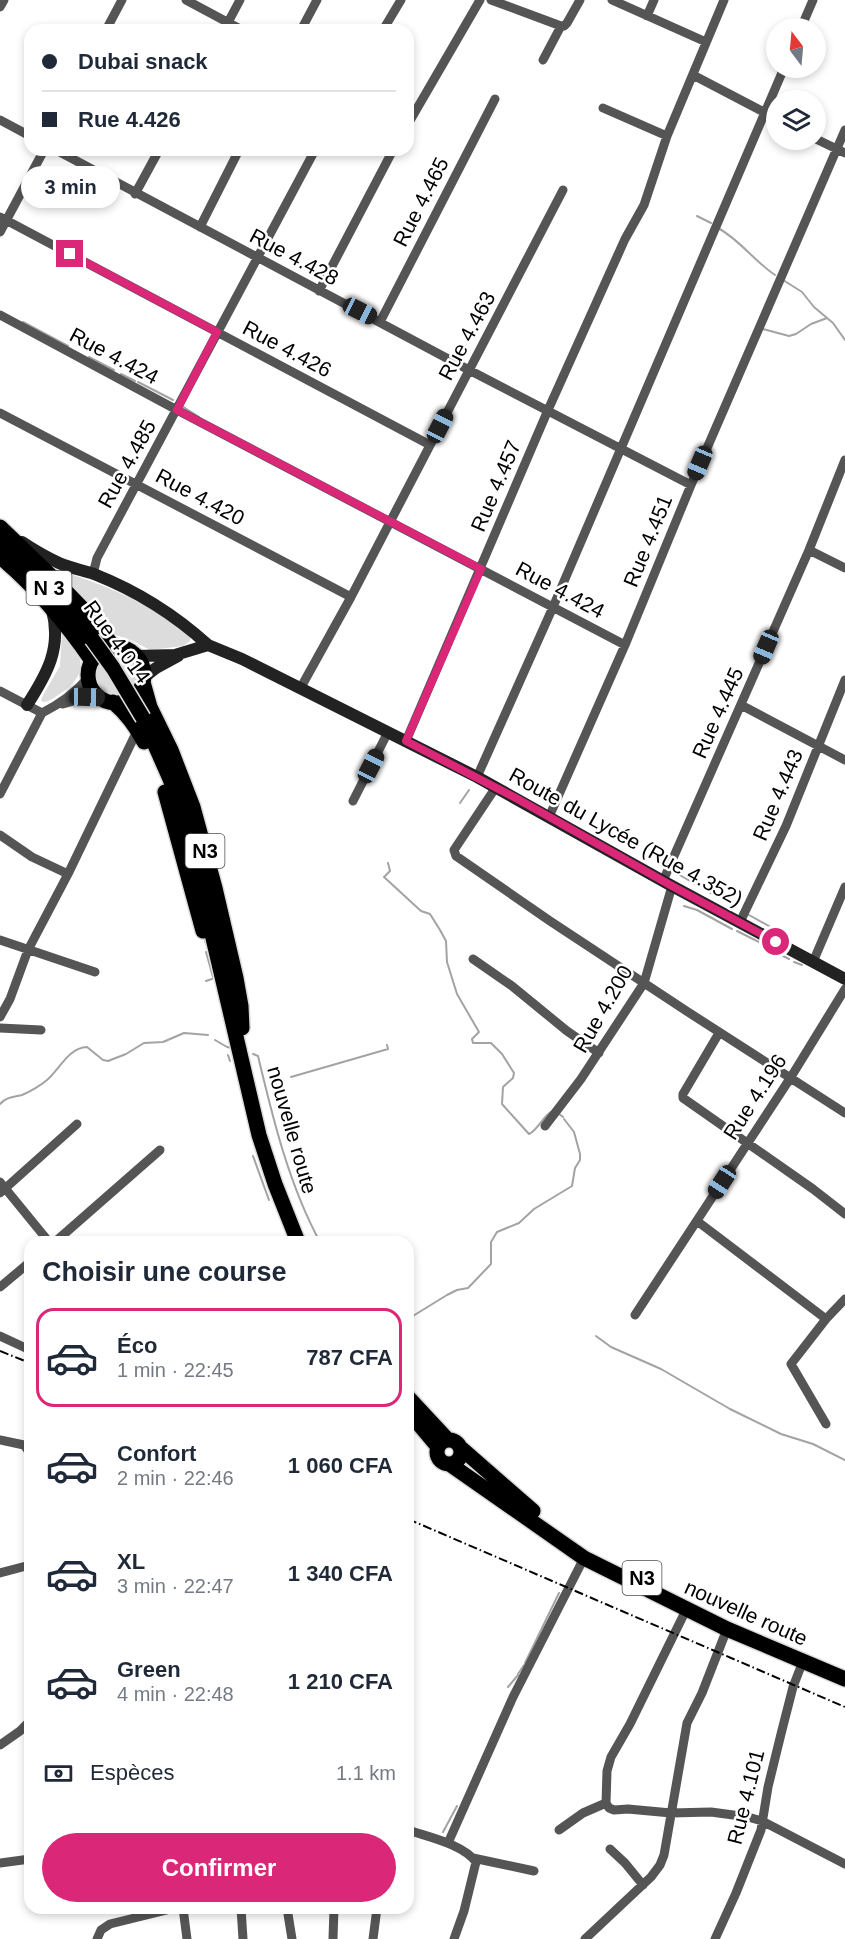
<!DOCTYPE html>
<html lang="fr">
<meta charset="utf-8">
<style>
:root{--surface:#fff;--page:#f6f6f7;--text:#1f2937;--muted:#747a83;--line:#e0e1e3;--accent:#db2777}
body{margin:0;font-family:Helvetica,sans-serif;background:var(--page);color:var(--text);height:100vh;display:flex;flex-direction:column;font-size:22px;white-space:nowrap}
*{box-sizing:border-box;margin:0}
p{font-size:20px;color:var(--muted)}
.icon{flex:none;width:33px;height:33px;fill:none;stroke:currentColor;stroke-width:2;stroke-linecap:round;stroke-linejoin:round}
.map{position:relative;flex:1;overflow:hidden}
.side{position:absolute;left:24px;top:1236px;width:390px;height:678px;display:flex;flex-direction:column;background:var(--surface);border-radius:18px;box-shadow:0 3px 9px #0003}
.side>*{flex:none}
.banner{position:absolute;left:24px;top:24px;width:390px;height:132px;border-radius:18px;box-shadow:0 3px 9px #0003;display:grid;align-content:center;height:132px;padding:0 18px;background:var(--surface)}
.needle{width:39px;rotate:344deg}
.buttons{position:absolute;left:766px;top:18px;display:grid;gap:12px}
.buttons a{display:grid;place-items:center;width:60px;height:60px;border-radius:50%;background:var(--surface);box-shadow:0 3px 9px #0003;font-size:30px}
.end{position:absolute;width:27px;height:27px;margin:-14px;border:8px solid #db2777;background:#fff;box-shadow:0 0 0 3px #fff}
.from{border-radius:50%}
.bubble{position:absolute;height:42px;border-radius:21px;background:var(--surface);box-shadow:0 3px 9px #0003;font-size:20px;font-weight:700;line-height:42px;text-align:center}
.car{position:absolute;width:18px;height:36px;margin:-18px -9px;border-radius:8px;box-shadow:0 0 4px 2px #0007;background:linear-gradient(#222 24%,#8ab4d8 0 40%,#222 0 76%,#8ab4d8 0 86%,#222 0)}
.banner b{display:flex;align-items:center;gap:21px;height:57px;font-size:22px}
.banner b+b{border-top:2px solid var(--line)}
.banner i{width:15px;height:15px;background:var(--text)}
ul{padding:0;list-style:none}
li{display:flex;align-items:center;gap:18px;height:99px;margin:0 12px 9px;padding:0 6px;border:3px solid transparent;border-radius:18px}
li div{flex:1}
li b{display:block;font-size:22px}
li em{font-style:normal;font-weight:700}
li.selected{border-color:var(--accent)}
li>.icon{width:54px;height:54px;stroke-width:1.5}
h2{padding:0 18px;font-size:27px;line-height:72px}
.pay{display:flex;align-items:center;gap:15px;height:66px;padding:0 18px;font-size:22px}
.pay p{margin-inline-start:auto}
.cta{display:flex;gap:12px;margin-top:auto;padding:12px 18px}
.cta a{flex:1;height:69px;border-radius:36px;background:var(--accent);color:#fff;font-size:24px;font-weight:700;line-height:69px;text-align:center}
.map>svg:first-child{display:block}
.green{fill:#dcdcdc}
.lines{fill:none;stroke-linecap:round;stroke-linejoin:round}
.stream{stroke:#a3a3a3;stroke-width:2}
.trunk-casing{stroke:#dbdbdb;stroke-width:18}
.minor{stroke:#555;stroke-width:9}
.secondary{stroke:#222;stroke-width:12}
.trunk{stroke:#000;stroke-width:15}
.rail{stroke:#000;stroke-width:2;stroke-dasharray:9 3 1.5 3;stroke-linecap:butt}
.trunk-bridge-casing{stroke:#dbdbdb;stroke-width:18;stroke-linecap:butt}
.trunk-bridge{stroke:#000;stroke-width:15}
.route{stroke:#db2777;stroke-width:8}
.labels{text-anchor:middle;stroke-width:5;stroke-linejoin:round;paint-order:stroke}
.shield{fill:#fff;stroke:#4c4c4c;stroke-width:1.5}
.shield-label{font-size:20px;font-weight:bold;fill:#000}
.street-label{font-size:21px;fill:#000;stroke:#fff}
</style>
<div class="map">
<svg width="845" height="1939" viewBox="0 0 845 1939">
<rect width="100%" height="100%" fill="#fff"/>
<path class="green" d="M53 568C89 580 124 592 156 612 168 619 179 628 191 636L190 641 183 646 150 650 133 641 110 633Z
M62 630C79 653 93 669 64 691 57 695 51 702 43 702L41 700 43 695 60 666Z
M94 675a22 22 0 1 1 44 0a22 22 0 1 1-44 0Z"/>
<g class="lines">
<path class="stream" d="M697 216 711 223
M718 228C740 240 754 261 775 275
M783 280 802 292 814 307 833 323 845 340
M23 322 68 346
M763 329 789 336 796 334 811 324 827 318
M89 357 114 370
M121 374 135 381
M138 382 173 400
M182 406 199 417
M460 803 469 790
M388 863 390 871 384 877 421 911 430 914 440 930 446 941 447 962 457 994 479 1032 472 1039 473 1043H491L502 1054 514 1073 513 1078 503 1087 502 1104 529 1134C539 1129 543 1115 553 1111
M678 874 695 884
M707 891 719 897
M684 906 697 910 732 929
M749 915 776 930
M737 931 759 942
M204 936 206 944
M764 945 770 949
M206 952 213 977
M781 955 789 959
M794 962 802 965
M206 981 212 979
M215 1040 227 1047 232 1048
M253 1054 258 1056C273 1119 289 1185 320 1242
M228 1055 230 1061
M291 1077 388 1049 387 1045
M0 1104C6 1097 13 1097 22 1095 29 1092 41 1085 47 1080 60 1069 68 1048 87 1047L103 1060 108 1061 126 1054 144 1043 163 1042 184 1033 208 1035
M558 1113 563 1117
M253 1156 269 1200
M491 1264V1242L497 1232 519 1223 534 1209 572 1186 575 1168 580 1160V1154L574 1132 564 1119
M408 1319 447 1295 457 1290 468 1288 491 1264
M596 1336 611 1347 661 1369 730 1409 781 1434 813 1444 845 1460
M525 1663 559 1593
M518 1674 524 1665
M508 1687 518 1675
M443 1832 457 1806"/>
<g class="trunk-casing">
<path id="trunk" d="M0 527 52 577 84 610 114 647
M0 544C35 572 63 604 92 639
M0 557C36 587 65 622 92 661
M88 675a28 28 0 1 1 56 0a28 28 0 1 1-56 0Z
M143 682 150 707 171 750 193 807 215 888 236 978 241 1006 242 1028
M113 702C127 714 136 726 144 742
M143 718 170 779 185 819 208 910 209 921 259 1135 275 1184 298 1242
M165 792 203 931
M408 1397 448 1440
M412 1416 438 1447
M437 1452a12 12 0 1 1 24 0a12 12 0 1 1-24 0Z
M462 1449 533 1511
M451 1465 584 1558 727 1629 845 1679"/>
</g>
<path class="minor" d="M186 0 242 30
M491 0 561 26H564L567 23 580 0
M612 0 706 42
M0 7 4 0
M647 16 654 0
M801 28 813 0
M106 30 122 0
M224 30 240 0
M301 30 317 0
M383 30 401 0
M543 60 561 26
M693 75 777 119
M603 108 667 136 724 0
M0 120 30 136
M408 124 480 0
M816 139 845 153
M56 150 469 370 691 485
M135 194 159 150
M0 217 430 445
M200 227 239 150
M0 232 44 150
M319 291 393 150
M0 315 177 410 625 645
M380 322 495 99
M0 413 351 597
M809 550 845 568
M93 574 97 558 315 150
M300 689 351 597 563 190
M0 691 42 713
M63 704 87 697H100
M741 705 845 760
M406 741 548 410 625 239 644 205 667 136
M477 777 553 607 784 68
M496 787 454 850 456 856 550 921 688 1012 845 1113
M0 794 42 713C60 704 75 693 88 678
M353 801 388 732
M549 817 625 645 691 485 845 130
M0 835 32 857 68 874
M663 881 809 550 845 460
M740 922 786 826 845 680
M0 940 95 972
M473 959 512 986 567 1031 599 1053
M813 962 845 887
M0 1017 10 999 28 950 68 874 138 729
M0 1028 41 1030
M719 1033 683 1094V1098L813 1189 845 1214
M545 1126 581 1079 644 983 672 886
M0 1182 49 1242
M0 1193 77 1124
M697 1221 826 1319
M55 1242 160 1150
M0 1287 30 1262
M635 1315 791 1077 845 989
M0 1336 30 1350
M826 1424 791 1364 826 1319 845 1299
M0 1440 24 1445 29 1452 30 1460
M0 1573 30 1565
M0 1745 20 1731 30 1721
M606 1803 609 1808 614 1810 628 1809 671 1813 711 1812 748 1817 762 1821 845 1864
M606 1803 607 1771 611 1757 630 1724 686 1610
M408 1830C428 1837 463 1844 476 1862L464 1911 454 1939
M559 1830 583 1813 606 1803
M448 1843 513 1697 584 1558
M610 1849 625 1863 643 1885
M473 1858 534 1871
M0 1863 30 1859
M183 1908 187 1939
M241 1908 243 1939
M287 1908 292 1939
M97 1939 101 1930 110 1924 175 1908
M333 1939 334 1908
M373 1939 377 1908
M585 1939 651 1877 660 1865 664 1855 687 1723 702 1693 727 1629
M715 1939 736 1893 761 1830 768 1787 781 1734 793 1687 803 1661"/>
<path class="secondary" d="M22 542C34 550 46 557 59 563 70 568 82 570 94 574 137 591 174 614 208 645
M136 656 175 655 208 645 242 659 477 777 672 886 845 979
M143 678 156 668 178 656
M27 705C47 674 62 648 52 610"/>
<use href="#trunk" class="trunk"/>
<path class="rail" d="M0 1351 30 1363
M408 1519 845 1707"/>
<g class="trunk-bridge-casing">
<path id="trunk-bridge" d="M92 639 113 668 143 718"/>
</g>
<use href="#trunk-bridge" class="trunk-bridge"/>
</g>
<g class="lines">
<path class="route" d="M70 254 217 332 177 410 481 569 406 741 514 797 672 886 776 942"/>
</g>
<g class="labels">
<g class="shield">
<rect x="26.5" y="571" width="45" height="34" rx="4.5"/>
<rect x="185.5" y="834" width="39" height="34" rx="4.5"/>
<rect x="622.5" y="1561" width="39" height="34" rx="4.5"/>
</g>
<g class="shield-label">
<text x="49" y="595">N 3</text>
<text x="205" y="858">N3</text>
<text x="642" y="1585">N3</text>
</g>
<g class="street-label">
<text transform="translate(421 202) rotate(-63)" y="7">Rue 4.465</text>
<text transform="translate(294 257) rotate(28)" y="7">Rue 4.428</text>
<text transform="translate(467 336) rotate(-62)" y="7">Rue 4.463</text>
<text transform="translate(287 349) rotate(28)" y="7">Rue 4.426</text>
<text transform="translate(114 356) rotate(28)" y="7">Rue 4.424</text>
<text transform="translate(127 464) rotate(-61)" y="7">Rue 4.485</text>
<text transform="translate(496 486) rotate(-67)" y="7">Rue 4.457</text>
<text transform="translate(200 497) rotate(28)" y="7">Rue 4.420</text>
<text transform="translate(648 541) rotate(-68)" y="7">Rue 4.451</text>
<text transform="translate(560 590) rotate(28)" y="7">Rue 4.424</text>
<text transform="translate(117 642) rotate(54)" y="7">Rue 4.014</text>
<text transform="translate(718 713) rotate(-66)" y="7">Rue 4.445</text>
<text transform="translate(778 795) rotate(-67)" y="7">Rue 4.443</text>
<text transform="translate(626 837) rotate(29)" y="7">Route du Lycée (Rue 4.352)</text>
<text transform="translate(603 1009) rotate(-60)" y="7">Rue 4.200</text>
<text transform="translate(755 1097) rotate(-57)" y="7">Rue 4.196</text>
<text transform="translate(292 1130) rotate(74)" y="7">nouvelle route</text>
<text transform="translate(746 1613) rotate(24)" y="7">nouvelle route</text>
<text transform="translate(746 1797) rotate(-76)" y="7">Rue 4.101</text>
</g>
</g>
</svg>
<div class="buttons">
<a><svg class="needle" viewBox="-14 -14 28 28"><path d="M0-13l5 13h-10z" fill="#e53935"/><path d="M0 13l5-13h-10z" fill="#747a83"/></svg></a>
<a><svg class="icon" aria-label="layers" viewBox="0 0 24 24"><path d="M12 4l9 5-9 5-9-5zM3 14l9 5 9-5"/></svg></a>
</div>
<i class="end from" style="left:776px;top:942px"></i>
<i class="end" style="left:70px;top:254px"></i>
<div class="bubble" style="left:21px;top:166px;width:99px">3 min</div>
<i class="car" style="left:360px;top:311px;rotate:117deg"></i>
<i class="car" style="left:440px;top:426px;rotate:27deg"></i>
<i class="car" style="left:700px;top:463px;rotate:203deg"></i>
<i class="car" style="left:766px;top:647px;rotate:203deg"></i>
<i class="car" style="left:87px;top:697px;rotate:91deg"></i>
<i class="car" style="left:371px;top:766px;rotate:27deg"></i>
<i class="car" style="left:722px;top:1182px;rotate:213deg"></i>
<div class="banner">
<b><i class="from"></i>Dubai snack</b>
<b><i></i>Rue 4.426</b>
</div>
<section class="side">
<h2>Choisir une course</h2>
<ul>
<li class="selected"><svg class="icon" aria-label="car" viewBox="0 0 24 24"><path d="M5 17H2v-5l4-1 3-4h7l3 4 3 1v5h-3M9 17h6M6 11h13"/><circle cx="7" cy="17" r="2"/><circle cx="17" cy="17" r="2"/></svg><div><b>Éco</b><p>1 min · 22:45</p></div><em>787 CFA</em></li>
<li><svg class="icon" aria-label="car" viewBox="0 0 24 24"><path d="M5 17H2v-5l4-1 3-4h7l3 4 3 1v5h-3M9 17h6M6 11h13"/><circle cx="7" cy="17" r="2"/><circle cx="17" cy="17" r="2"/></svg><div><b>Confort</b><p>2 min · 22:46</p></div><em>1 060 CFA</em></li>
<li><svg class="icon" aria-label="car" viewBox="0 0 24 24"><path d="M5 17H2v-5l4-1 3-4h7l3 4 3 1v5h-3M9 17h6M6 11h13"/><circle cx="7" cy="17" r="2"/><circle cx="17" cy="17" r="2"/></svg><div><b>XL</b><p>3 min · 22:47</p></div><em>1 340 CFA</em></li>
<li><svg class="icon" aria-label="car" viewBox="0 0 24 24"><path d="M5 17H2v-5l4-1 3-4h7l3 4 3 1v5h-3M9 17h6M6 11h13"/><circle cx="7" cy="17" r="2"/><circle cx="17" cy="17" r="2"/></svg><div><b>Green</b><p>4 min · 22:48</p></div><em>1 210 CFA</em></li>
</ul>
<div class="pay"><svg class="icon" aria-label="cash" viewBox="0 0 24 24"><path d="M3 7h18v10H3z"/><circle cx="12" cy="12" r="2"/></svg>Espèces<p>1.1 km</p></div>
<div class="cta"><a>Confirmer</a></div>
</section>
</div>
